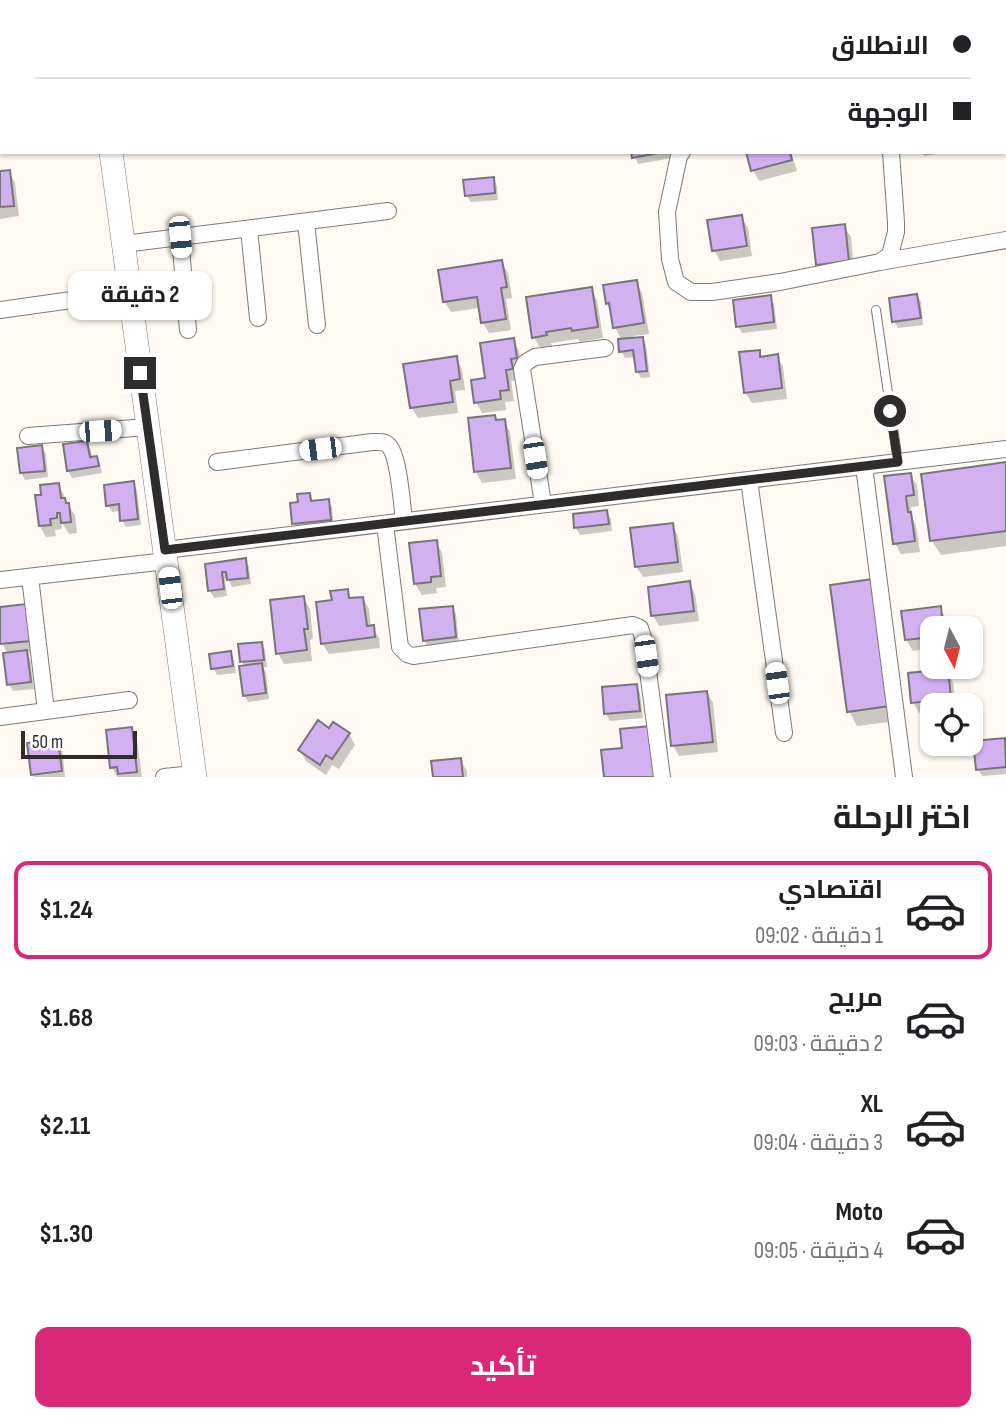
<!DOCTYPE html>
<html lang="ar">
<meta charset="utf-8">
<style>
:root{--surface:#fff;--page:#f6f6f6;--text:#202124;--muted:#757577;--line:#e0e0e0;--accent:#db2777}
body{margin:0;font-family:"Sofia Sans Condensed",Cairo,sans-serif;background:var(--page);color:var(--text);direction:rtl;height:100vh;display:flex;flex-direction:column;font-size:26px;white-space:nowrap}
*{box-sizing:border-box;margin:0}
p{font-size:23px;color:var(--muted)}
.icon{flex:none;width:38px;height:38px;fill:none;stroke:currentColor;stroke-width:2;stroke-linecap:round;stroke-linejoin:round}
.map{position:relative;height:777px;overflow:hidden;direction:ltr}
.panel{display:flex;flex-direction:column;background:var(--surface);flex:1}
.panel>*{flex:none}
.banner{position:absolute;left:0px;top:0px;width:1006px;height:154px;box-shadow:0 2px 5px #0004;direction:rtl;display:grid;align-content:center;height:154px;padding:0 35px;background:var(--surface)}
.needle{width:46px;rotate:173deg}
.buttons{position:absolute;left:920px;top:616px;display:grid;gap:14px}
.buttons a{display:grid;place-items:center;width:63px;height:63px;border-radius:14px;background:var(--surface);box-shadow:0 2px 5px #0004;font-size:35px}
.scale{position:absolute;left:21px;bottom:18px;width:116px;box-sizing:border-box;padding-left:7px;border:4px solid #2f2d2b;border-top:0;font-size:19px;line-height:24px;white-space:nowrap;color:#2f2d2b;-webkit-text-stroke:5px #fff;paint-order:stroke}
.end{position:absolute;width:32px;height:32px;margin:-16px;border:9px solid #2f2d2b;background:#fff;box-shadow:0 0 0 4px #fff}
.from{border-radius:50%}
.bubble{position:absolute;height:49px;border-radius:14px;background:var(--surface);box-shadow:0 2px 5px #0004;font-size:23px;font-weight:700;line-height:49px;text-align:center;direction:rtl}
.car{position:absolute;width:21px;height:42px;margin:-21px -10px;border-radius:9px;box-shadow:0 0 5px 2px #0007;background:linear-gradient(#fff 24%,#345 0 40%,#fff 0 76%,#345 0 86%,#fff 0)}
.banner b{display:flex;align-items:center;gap:24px;height:66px;font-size:26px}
.banner b+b{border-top:2px solid var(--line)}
.banner i{width:18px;height:18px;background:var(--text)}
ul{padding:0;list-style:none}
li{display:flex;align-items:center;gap:21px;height:98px;margin:0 14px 10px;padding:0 21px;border:4px solid transparent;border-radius:14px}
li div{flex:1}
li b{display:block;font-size:26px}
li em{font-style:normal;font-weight:700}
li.on{border-color:var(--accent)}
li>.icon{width:63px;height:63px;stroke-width:1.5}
h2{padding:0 35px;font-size:32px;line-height:84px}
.primary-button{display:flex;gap:14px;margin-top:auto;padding:14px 35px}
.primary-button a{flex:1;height:80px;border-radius:14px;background:var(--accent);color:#fff;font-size:28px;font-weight:700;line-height:80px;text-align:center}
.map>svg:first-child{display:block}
.shadow{fill:#0003}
.building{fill:#d2b1f1;stroke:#78747b;stroke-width:2}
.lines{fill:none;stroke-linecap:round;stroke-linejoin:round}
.service-casing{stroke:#7f7a75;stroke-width:10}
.minor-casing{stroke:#7f7a75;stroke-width:18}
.secondary-casing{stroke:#7f7a75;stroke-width:24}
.service{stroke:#fff;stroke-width:8}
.minor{stroke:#fff;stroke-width:16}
.secondary{stroke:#fff;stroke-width:23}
.route{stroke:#2f2d2b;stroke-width:9}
</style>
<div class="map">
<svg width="1006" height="777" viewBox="0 0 1006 777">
<rect width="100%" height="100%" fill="#fef9f2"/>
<path class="shadow" d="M119 0H161V2H120Z
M250 0H277V2H250Z
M293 0H341V2H294Z
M478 0H494V2H479Z
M505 0H523V2H506Z
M838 0H862V2H838Z
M974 0H1006V76H1004V2H975Z
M633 152H671L672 158 638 164Z
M748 152H791L797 171 759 181 753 170Z
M922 152H948L924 156Z
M9 172 15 183 19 216 0 219V173Z
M493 179 497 186 498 200 471 202 467 196Z
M741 217 748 228 752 256 720 261 714 250Z
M844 226 851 237 854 272 824 275 818 264Z
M501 262 508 273 512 298 506 299 511 330 489 333 483 322 480 308 451 312 444 301Z
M636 282 642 293 649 334 633 336V339L642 338 646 345 650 377 641 378 637 371 636 357 625 358 621 351 622 341 615 327 612 312 607 303Z
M591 289 597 300 603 338 580 342 578 339 551 343 552 346 540 348 534 337Z
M917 295 921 302 923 325 898 328 894 321Z
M770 297 774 304 777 329 742 333 738 326Z
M513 340 519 351 522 369 518 380 511 381 514 401 505 402 506 410 482 413 476 402 487 380Z
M759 351 763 358 777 356 783 367 787 399 752 403 745 392Z
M456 358 462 369 465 390 455 391 458 413 418 418 412 408Z
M494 417 497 422 504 421 510 432 516 479 482 483 476 472 470 420Z
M86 443 91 450 92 458H96L100 464 102 473 72 478 68 471Z
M41 447 46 454 48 477 25 480 21 473Z
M1006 464V546L941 555 932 541 923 475Z
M910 475 917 485 919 506 911 507 912 518 916 525 920 552 901 554 895 543Z
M133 483 137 490 141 525 126 527 122 520 121 511 112 512 108 505Z
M58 485 64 495 65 501 75 515 77 533 69 534 61 521 62 529 55 530 56 536 46 537 40 526Z
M309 494 314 502 328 500 332 507 334 526 298 531 294 524 292 505 300 504Z
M606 512 611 519 612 531 580 535 576 528 575 515Z
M672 525 678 536 683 572 643 577 636 566Z
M436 542 442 553 446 587 436 588 437 593 422 595 415 584Z
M245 560 249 567 251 584 232 587 228 579H225L227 596 214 598 210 591 206 565Z
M689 583 695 594 699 621 659 626 653 616Z
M832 586 897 721 857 726 849 711Z
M347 591 352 600 363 598 369 609 371 628 373 627 379 638 380 648 329 654 322 643 333 602Z
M304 598 310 609 313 639 310 640 312 661 284 664 278 653Z
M25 606 35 651 27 652 30 659 34 689 13 691 9 684 8 654 2 643 0 609Z
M452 608 456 614 459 643 428 647 424 640Z
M940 608 946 619 947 628H933V648L913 651 906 640Z
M261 643 265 650 267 667H263L266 672 269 699 248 702 244 695 245 667 242 662 240 646Z
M230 653 234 660 236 673 217 675 213 668Z
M947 671 953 682 956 705H933V712L919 713 913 702Z
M636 686 640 693 643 718 610 721 606 714Z
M707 692 713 703 718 752 679 756 673 745Z
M131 729 137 740 142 777H117L112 767Z
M330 730 349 734 355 745 339 769 332 765 326 775 306 761 300 750Z
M58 740 62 747 65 777H34L32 774Z
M1004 740 1006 743V774L982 776 978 769Z
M460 760 467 771V777H435Z"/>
<path class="building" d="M426 0H464V2H419Z
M634 0H662V2H634Z
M933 0H966V1L933 2Z
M1004 26H1006V65H1004Z
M631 152H663L632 158Z
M746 152H790L792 160 751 171Z
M10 170 14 206 0 207V171Z
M494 177 495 193 465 196 463 180Z
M742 215 747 246 712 251 707 220Z
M845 224 849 261 816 265 812 228Z
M502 260 507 287 501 288 506 319 481 323 477 297 443 302 438 270Z
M637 280 644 323 613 328 609 303 606 304 603 285Z
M592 287 598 327 572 331 571 328 546 332 547 335 532 338 526 297Z
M917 294 921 318 892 322 889 298Z
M771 295 774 322 736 327 733 300Z
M643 337 647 371 636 372 633 350 619 352 618 339Z
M514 338 517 358 511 359 513 369 506 370 509 390 500 391 501 399 474 403 471 380 485 378 480 343Z
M760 350V357L778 354 782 388 744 393 739 352Z
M457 356 460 379 450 381 453 402 410 408 403 364Z
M495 415 496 420 505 419 511 468 474 472 468 418Z
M87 441 90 457 97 456 99 466 67 471 63 444Z
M42 445 45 471 20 473 17 448Z
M1006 462V531L930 541 921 474Z
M911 473 914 495 906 496 908 512H911L915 541 893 544 884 476Z
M134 481 138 519 120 521 119 504 106 506 104 485Z
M59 483 61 498H65L66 503H69L71 522 61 523 60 513H57V518L50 519 51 525 39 526 35 495H41L40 485Z
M310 493 311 501 329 499 331 520 292 524 290 503 298 502 297 494Z
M607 510 609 524 574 528 573 514Z
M673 523 678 562 635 567 630 528Z
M437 540 441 576 431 577V582L414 584 409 543Z
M246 558 248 578 227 580 226 572H222L224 589 208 591 205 564Z
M873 579 890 706 847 712 830 585Z
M690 581 694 611 651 616 648 587Z
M348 589 349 598 363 597 367 626 374 625 375 637 321 644 316 602 332 600 330 591Z
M304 596 308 629H304L307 650 276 654 270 600Z
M26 604 30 641 0 644V607Z
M453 606 456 637 423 641 419 609Z
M941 606 943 628H933V637L905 640 901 611Z
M262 642 264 660 240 662 238 644Z
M27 650 31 682 7 685 3 653Z
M231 651 233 666 211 669 209 654Z
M262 663 266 693 243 696 239 666Z
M948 669 951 699 911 703 908 673Z
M637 684 640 711 604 714 602 687Z
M707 691 713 742 671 746 666 695Z
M318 720 329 728 333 722 350 733 332 759 326 755 320 765 298 750Z
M650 726 655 777H604L601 750 622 748 620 729Z
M132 727 137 772 118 774 117 767 110 768 106 730Z
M1005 738 1006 767 976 770 973 741Z
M58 739 62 771 31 775 27 743Z
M461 758 463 777H433L431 761Z"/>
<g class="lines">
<g class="service-casing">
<path id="service" d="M876 310 898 462"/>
</g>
<g class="minor-casing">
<path id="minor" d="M385 0V2
M702 0V2
M1004 88H1006
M0 133H2
M682 152 679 156 667 212 670 259 676 282 691 292H712L780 282 880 262 890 255 896 232V222L891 152
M306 222 317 325
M249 229 258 318
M180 237 188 330
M124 244 388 211
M880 262 1006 240
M0 310 128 292
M28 436 148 427
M217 462 372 442C378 442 384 441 388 445 399 454 402 506 404 521
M864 466 904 777
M749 480 784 733
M543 504 522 369 525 363 535 357 605 348
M385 524 400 647 407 654 413 656 633 625 640 628 644 641 662 777
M165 550 1006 449
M30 577 46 711
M0 580 166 561
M0 717 129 700
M164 777 194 774"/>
</g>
<g class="secondary-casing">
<path id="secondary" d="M91 0V2
M111 152 195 777"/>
</g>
<use href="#service" class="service"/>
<use href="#minor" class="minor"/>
<use href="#secondary" class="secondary"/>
</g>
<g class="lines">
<path class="route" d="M140 373 165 550 898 462 890 411"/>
</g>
</svg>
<div class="buttons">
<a><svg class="needle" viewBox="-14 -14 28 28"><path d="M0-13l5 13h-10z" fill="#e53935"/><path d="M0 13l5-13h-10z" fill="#757577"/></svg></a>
<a><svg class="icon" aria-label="locate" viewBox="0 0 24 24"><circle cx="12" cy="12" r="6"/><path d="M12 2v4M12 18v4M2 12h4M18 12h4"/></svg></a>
</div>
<div class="scale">50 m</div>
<i class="end from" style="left:890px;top:411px"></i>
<i class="end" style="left:140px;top:373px"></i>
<div class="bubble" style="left:68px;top:271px;width:144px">2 دقيقة</div>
<i class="car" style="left:180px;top:237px;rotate:175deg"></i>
<i class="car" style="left:100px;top:431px;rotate:86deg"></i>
<i class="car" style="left:320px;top:449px;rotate:263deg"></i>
<i class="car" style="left:535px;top:458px;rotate:171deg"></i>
<i class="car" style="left:170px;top:588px;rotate:353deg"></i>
<i class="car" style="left:646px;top:656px;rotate:172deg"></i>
<i class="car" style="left:777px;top:683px;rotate:352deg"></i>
<div class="banner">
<b><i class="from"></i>الانطلاق</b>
<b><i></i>الوجهة</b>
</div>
</div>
<section class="panel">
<h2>اختر الرحلة</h2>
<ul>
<li class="on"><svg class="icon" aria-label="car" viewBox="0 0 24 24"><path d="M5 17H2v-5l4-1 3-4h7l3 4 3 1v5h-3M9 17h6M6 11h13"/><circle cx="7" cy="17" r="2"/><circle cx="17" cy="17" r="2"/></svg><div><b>اقتصادي</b><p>1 دقيقة · 09:02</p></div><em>$1.24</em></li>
<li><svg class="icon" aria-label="car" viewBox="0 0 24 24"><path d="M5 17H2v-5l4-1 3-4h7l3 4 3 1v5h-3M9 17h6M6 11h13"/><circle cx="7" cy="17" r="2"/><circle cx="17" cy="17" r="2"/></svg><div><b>مريح</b><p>2 دقيقة · 09:03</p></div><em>$1.68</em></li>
<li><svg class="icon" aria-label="car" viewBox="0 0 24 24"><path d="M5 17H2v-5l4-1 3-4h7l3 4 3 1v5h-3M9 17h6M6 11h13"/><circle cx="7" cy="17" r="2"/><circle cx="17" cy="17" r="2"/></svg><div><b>XL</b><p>3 دقيقة · 09:04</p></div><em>$2.11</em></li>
<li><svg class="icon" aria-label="car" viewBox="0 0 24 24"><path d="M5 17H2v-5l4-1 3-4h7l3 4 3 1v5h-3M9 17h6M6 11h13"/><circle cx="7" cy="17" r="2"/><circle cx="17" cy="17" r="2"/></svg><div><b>Moto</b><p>4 دقيقة · 09:05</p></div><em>$1.30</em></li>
</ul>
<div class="primary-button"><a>تأكيد</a></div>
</section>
